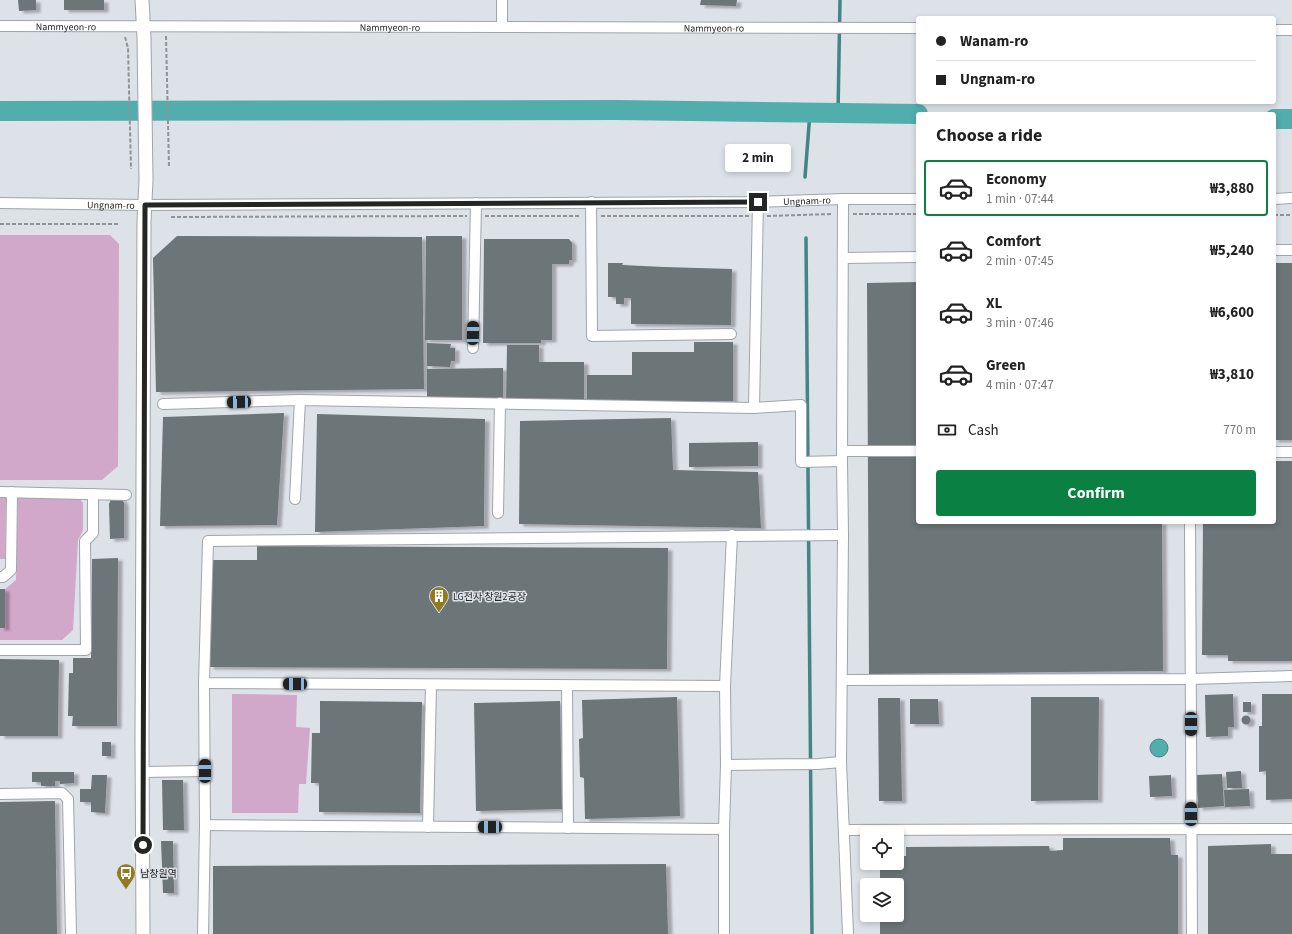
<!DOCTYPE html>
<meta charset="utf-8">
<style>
:root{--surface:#fff;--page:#f2f2f2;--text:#222;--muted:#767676;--line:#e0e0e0;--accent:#0b8043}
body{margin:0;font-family:"Source Sans 3","Noto Sans KR",sans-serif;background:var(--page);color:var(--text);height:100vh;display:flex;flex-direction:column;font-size:15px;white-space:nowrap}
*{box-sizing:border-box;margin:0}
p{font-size:13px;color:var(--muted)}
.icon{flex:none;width:22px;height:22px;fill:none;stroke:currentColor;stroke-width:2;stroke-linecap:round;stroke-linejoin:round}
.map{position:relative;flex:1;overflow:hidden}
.side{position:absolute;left:916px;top:112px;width:360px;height:412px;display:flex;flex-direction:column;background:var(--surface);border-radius:4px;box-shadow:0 2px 6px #0003}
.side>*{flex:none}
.banner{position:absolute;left:916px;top:16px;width:360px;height:88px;border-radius:4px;box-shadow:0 2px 6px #0003;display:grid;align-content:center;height:88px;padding:0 20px;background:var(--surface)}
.fabs{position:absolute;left:860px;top:826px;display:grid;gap:8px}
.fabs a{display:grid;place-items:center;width:44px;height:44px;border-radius:4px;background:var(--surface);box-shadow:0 2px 6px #0003;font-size:20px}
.end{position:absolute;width:18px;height:18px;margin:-9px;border:5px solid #232527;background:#fff;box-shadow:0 0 0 2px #fff}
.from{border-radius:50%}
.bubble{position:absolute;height:28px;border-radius:4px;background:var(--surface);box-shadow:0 2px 6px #0003;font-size:13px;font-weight:700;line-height:28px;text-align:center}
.car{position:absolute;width:12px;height:24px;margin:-12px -6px;border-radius:5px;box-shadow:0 0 3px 1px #0007;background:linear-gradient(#222 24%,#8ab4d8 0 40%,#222 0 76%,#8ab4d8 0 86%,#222 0)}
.banner b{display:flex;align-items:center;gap:14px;height:38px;font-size:15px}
.banner b+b{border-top:1px solid var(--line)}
.banner i{width:10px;height:10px;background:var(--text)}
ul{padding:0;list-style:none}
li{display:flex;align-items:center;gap:12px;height:56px;margin:0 8px 6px;padding:0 12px;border:2px solid transparent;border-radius:4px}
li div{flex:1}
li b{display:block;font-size:15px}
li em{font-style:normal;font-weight:700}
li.active{border-color:var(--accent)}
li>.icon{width:36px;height:36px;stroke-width:1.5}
h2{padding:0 20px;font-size:18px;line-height:48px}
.pay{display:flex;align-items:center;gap:10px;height:44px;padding:0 20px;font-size:15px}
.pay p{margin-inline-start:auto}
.primary-button{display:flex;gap:8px;margin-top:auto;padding:8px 20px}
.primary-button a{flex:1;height:46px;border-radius:4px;background:var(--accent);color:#fff;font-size:16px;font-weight:700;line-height:46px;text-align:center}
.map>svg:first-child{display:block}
.green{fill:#d1a7ca}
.water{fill:#51aead;stroke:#438585}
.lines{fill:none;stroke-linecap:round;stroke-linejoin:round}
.stream{stroke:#438585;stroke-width:3.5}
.river{stroke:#51aead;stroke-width:20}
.building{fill:#6c7477;filter:url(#shadow)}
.minor-casing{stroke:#a0a4ab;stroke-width:12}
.major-casing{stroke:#a0a4ab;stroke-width:15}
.path{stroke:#8f9297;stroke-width:2;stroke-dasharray:4 2;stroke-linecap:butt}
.minor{stroke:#fff;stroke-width:10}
.major{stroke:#fff;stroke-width:13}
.route{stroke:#232527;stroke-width:5}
.labels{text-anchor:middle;stroke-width:3;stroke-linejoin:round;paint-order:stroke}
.street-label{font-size:10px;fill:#232527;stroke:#dde1e8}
.poi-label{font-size:10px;fill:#232527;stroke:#dde1e8;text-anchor:start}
</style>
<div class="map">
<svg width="1292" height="934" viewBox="0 0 1292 934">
<defs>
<filter id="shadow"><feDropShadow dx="4.5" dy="2.5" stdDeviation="1" flood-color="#0004"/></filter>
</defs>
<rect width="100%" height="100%" fill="#dde1e8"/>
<path class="green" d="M0 235H110L119 244 118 466 102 480H0Z
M0 498H6L5 559H0Z
M18 498 80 499 83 503V530L78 540 73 630 62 640H0V628L5 627V589L16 580Z
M232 694 297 695 296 727 310 728 306 784H299L298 813H232Z"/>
<path class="water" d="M1150 748a9 9 0 1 1 18 0a9 9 0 1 1-18 0Z"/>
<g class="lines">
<path class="stream" d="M838 113 840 0
M805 177 810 112
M806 238 812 934"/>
<path class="river" d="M0 111 616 110 918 114
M1274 119H1292"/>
</g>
<path class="building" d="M18 0H36V10L19 11Z
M64 0H104V10H64Z
M701 0H737L736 6 700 5Z
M177 236 422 237 424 389 156 392 153 258Z
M426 236H462V340H425Z
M484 239H569L572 243V260H569V264H552V340H541V343H483Z
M608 263H623L622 265 664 267 732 269 731 325 631 324V298H624V304H616V297H608Z
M1274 263H1292V440H1274Z
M918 282V522H1162L1163 671 869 674 867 283Z
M694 342H733V401L587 402V375H632V352H694Z
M427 343 451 344 450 348H455V361H451L450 367 427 366Z
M507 345H539V362H584V402L506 403Z
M503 368V402L427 400V369Z
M284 413 277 525 160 526 163 417Z
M317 414 485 419 484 526 315 532Z
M671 418 673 470 758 472 761 528 519 524 520 421Z
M758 442V466L689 467V443Z
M1274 461H1292V661H1228V655H1202L1203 522H1274Z
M111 499H122L124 503V538L110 539 109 504Z
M257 546 668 548 667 669 209 667 210 560H257Z
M118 558 117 726H72L73 716H68L69 673H73V658H91L92 559Z
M0 589H5V628H0Z
M0 659 59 660 58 736H0Z
M1233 694 1234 727H1228V736L1206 737 1205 695Z
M1262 694H1292V799L1266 800V771L1259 772V726H1262Z
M677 697 680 816 585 819 584 778 580 777 579 739 583 738 582 700Z
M1031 697H1099L1098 800 1031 801Z
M878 698H900L902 801H879Z
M910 699H938L939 724H910Z
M320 701 422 702 420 813 319 812V783H311L312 733H320Z
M560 701 562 809 476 811 474 703Z
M1243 702H1251V712H1243Z
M1241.5 720a4.5 4.5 0 1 1 9 0a4.5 4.5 0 1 1-9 0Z
M102 742H111V756H102Z
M1241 771 1242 788H1227L1226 772Z
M32 772H74V783L60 784V781H55V786H41V782H32Z
M1222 774 1224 806 1198 808 1196 775Z
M92 775H107L105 813 91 812V802H80V789H91Z
M1171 775 1172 796 1150 797 1149 776Z
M162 780H183L184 830H163Z
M1249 789 1250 806 1225 807 1224 790Z
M55 801 57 934H0V802Z
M1063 838H1170L1171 855H1178V934H880V915H897V885H880V863H897V856H906V847L1049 846 1050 851 1063 850Z
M161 841H173L174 893H163Z
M1271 844V854H1292V934H1208V846Z
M666 864 668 934H213V866Z"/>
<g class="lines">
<g class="minor-casing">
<g id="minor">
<path d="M502 0V27"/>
<path id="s1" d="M0 26 918 28"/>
<path d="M1274 30H1292"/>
<path d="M1274 199 1292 198"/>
<path d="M591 202 592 336 731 334"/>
<path id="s2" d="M0 203 145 205 758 202 843 199H918"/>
<path d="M1274 250H1292"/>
<path d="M843 258 918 257"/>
<path d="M473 348 476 203"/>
<path d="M163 404 300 400 754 408 801 405V462L842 461"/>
<path d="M754 408 758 202"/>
<path d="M842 451H918"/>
<path d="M1274 452H1292"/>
<path d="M0 492 126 495"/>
<path d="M295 499 300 400"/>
<path d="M498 513 500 403"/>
<path d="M1190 522 1192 934"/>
<path d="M843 535 208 541 204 683 725 686 726 765 818 764 841 762 848 934"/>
<path d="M0 577H3L11 570 12 492"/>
<path d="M0 650H86L85 541 93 533V494"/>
<path d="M842 680 1191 679 1292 676"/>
<path d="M204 683 205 825 724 829 726 765"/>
<path d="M567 686 568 828"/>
<path d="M725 686 732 535"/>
<path d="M841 762 843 535 842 461 843 199"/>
<path d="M143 772 205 771"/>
<path d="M0 794 62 793 68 799 71 934"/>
<path d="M428 827 431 685"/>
<path d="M844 830 1292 829"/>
<path d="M203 934 205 825"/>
<path d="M724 934V829"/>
</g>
</g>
<g class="major-casing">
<path id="major" d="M142 0 144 38 146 180 144 221 142 739 143 934"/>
</g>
<path class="path" d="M166 36 169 167
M125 37 128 48 131 169
M853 214H918
M1274 215H1292
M485 216H581
M601 216H749
M767 216 833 214
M171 217 467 216
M0 224H120"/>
<use href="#minor" class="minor"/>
<use href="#major" class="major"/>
</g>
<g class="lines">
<path class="route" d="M143 845 145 205 758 202"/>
</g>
<defs>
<g id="building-pin" transform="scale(1)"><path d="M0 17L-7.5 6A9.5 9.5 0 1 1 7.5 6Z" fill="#937a20" stroke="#dde1e8"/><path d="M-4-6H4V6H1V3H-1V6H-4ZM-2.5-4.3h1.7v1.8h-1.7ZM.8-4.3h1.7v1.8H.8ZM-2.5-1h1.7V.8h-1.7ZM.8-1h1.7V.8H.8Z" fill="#fff"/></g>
<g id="bus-pin" transform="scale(1)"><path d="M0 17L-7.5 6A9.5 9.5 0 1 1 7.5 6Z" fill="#937a20" stroke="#dde1e8"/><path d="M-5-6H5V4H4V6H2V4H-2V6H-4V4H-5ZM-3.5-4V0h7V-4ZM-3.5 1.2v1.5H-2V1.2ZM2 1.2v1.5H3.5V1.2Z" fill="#fff"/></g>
</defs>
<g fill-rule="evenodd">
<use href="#building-pin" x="439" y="596"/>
<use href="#bus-pin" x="126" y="873"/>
</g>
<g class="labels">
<g class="street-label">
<text dy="4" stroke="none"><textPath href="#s1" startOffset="66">Nammyeon-ro</textPath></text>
<text dy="4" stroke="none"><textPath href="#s1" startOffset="390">Nammyeon-ro</textPath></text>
<text dy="4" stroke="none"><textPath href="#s1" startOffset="714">Nammyeon-ro</textPath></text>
<text dy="4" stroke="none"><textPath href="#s2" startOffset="807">Ungnam-ro</textPath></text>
<text dy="4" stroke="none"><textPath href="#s2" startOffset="111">Ungnam-ro</textPath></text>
</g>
<g class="poi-label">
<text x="453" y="600">LG전자 창원2공장</text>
<text x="140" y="877">남창원역</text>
</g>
</g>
</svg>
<div class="fabs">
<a><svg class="icon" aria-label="locate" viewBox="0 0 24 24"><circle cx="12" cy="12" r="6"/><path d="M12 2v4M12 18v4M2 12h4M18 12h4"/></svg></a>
<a><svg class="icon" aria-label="layers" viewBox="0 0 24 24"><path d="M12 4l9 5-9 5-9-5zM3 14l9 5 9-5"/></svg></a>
</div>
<i class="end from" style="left:143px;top:845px"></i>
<i class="end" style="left:758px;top:202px"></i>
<div class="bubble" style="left:725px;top:144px;width:66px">2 min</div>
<i class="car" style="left:473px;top:333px;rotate:1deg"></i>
<i class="car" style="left:239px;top:402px;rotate:268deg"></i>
<i class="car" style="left:295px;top:684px;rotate:270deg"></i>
<i class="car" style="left:1191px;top:724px;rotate:180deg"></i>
<i class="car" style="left:205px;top:771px;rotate:0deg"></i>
<i class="car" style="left:1191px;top:814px;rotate:0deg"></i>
<i class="car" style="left:490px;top:827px;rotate:270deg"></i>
<div class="banner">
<b><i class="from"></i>Wanam-ro</b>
<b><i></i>Ungnam-ro</b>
</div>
<section class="side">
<h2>Choose a ride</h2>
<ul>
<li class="active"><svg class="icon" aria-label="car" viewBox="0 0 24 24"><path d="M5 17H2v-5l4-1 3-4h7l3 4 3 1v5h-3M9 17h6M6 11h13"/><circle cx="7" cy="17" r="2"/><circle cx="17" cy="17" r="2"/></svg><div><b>Economy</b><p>1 min · 07:44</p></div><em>₩3,880</em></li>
<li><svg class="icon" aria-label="car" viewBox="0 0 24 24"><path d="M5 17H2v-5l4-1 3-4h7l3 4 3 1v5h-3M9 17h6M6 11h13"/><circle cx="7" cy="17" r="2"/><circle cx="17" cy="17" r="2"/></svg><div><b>Comfort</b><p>2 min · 07:45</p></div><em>₩5,240</em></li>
<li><svg class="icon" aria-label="car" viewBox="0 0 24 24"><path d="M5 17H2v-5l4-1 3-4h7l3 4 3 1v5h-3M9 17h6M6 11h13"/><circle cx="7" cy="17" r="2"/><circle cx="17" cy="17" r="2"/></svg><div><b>XL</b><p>3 min · 07:46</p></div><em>₩6,600</em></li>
<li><svg class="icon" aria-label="car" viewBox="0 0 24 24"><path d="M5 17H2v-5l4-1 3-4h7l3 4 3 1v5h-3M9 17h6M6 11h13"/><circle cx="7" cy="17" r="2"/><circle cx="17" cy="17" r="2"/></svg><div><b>Green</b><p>4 min · 07:47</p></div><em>₩3,810</em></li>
</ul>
<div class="pay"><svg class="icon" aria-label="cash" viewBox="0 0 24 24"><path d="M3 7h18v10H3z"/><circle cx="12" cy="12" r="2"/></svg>Cash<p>770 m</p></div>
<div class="primary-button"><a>Confirm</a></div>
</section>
</div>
